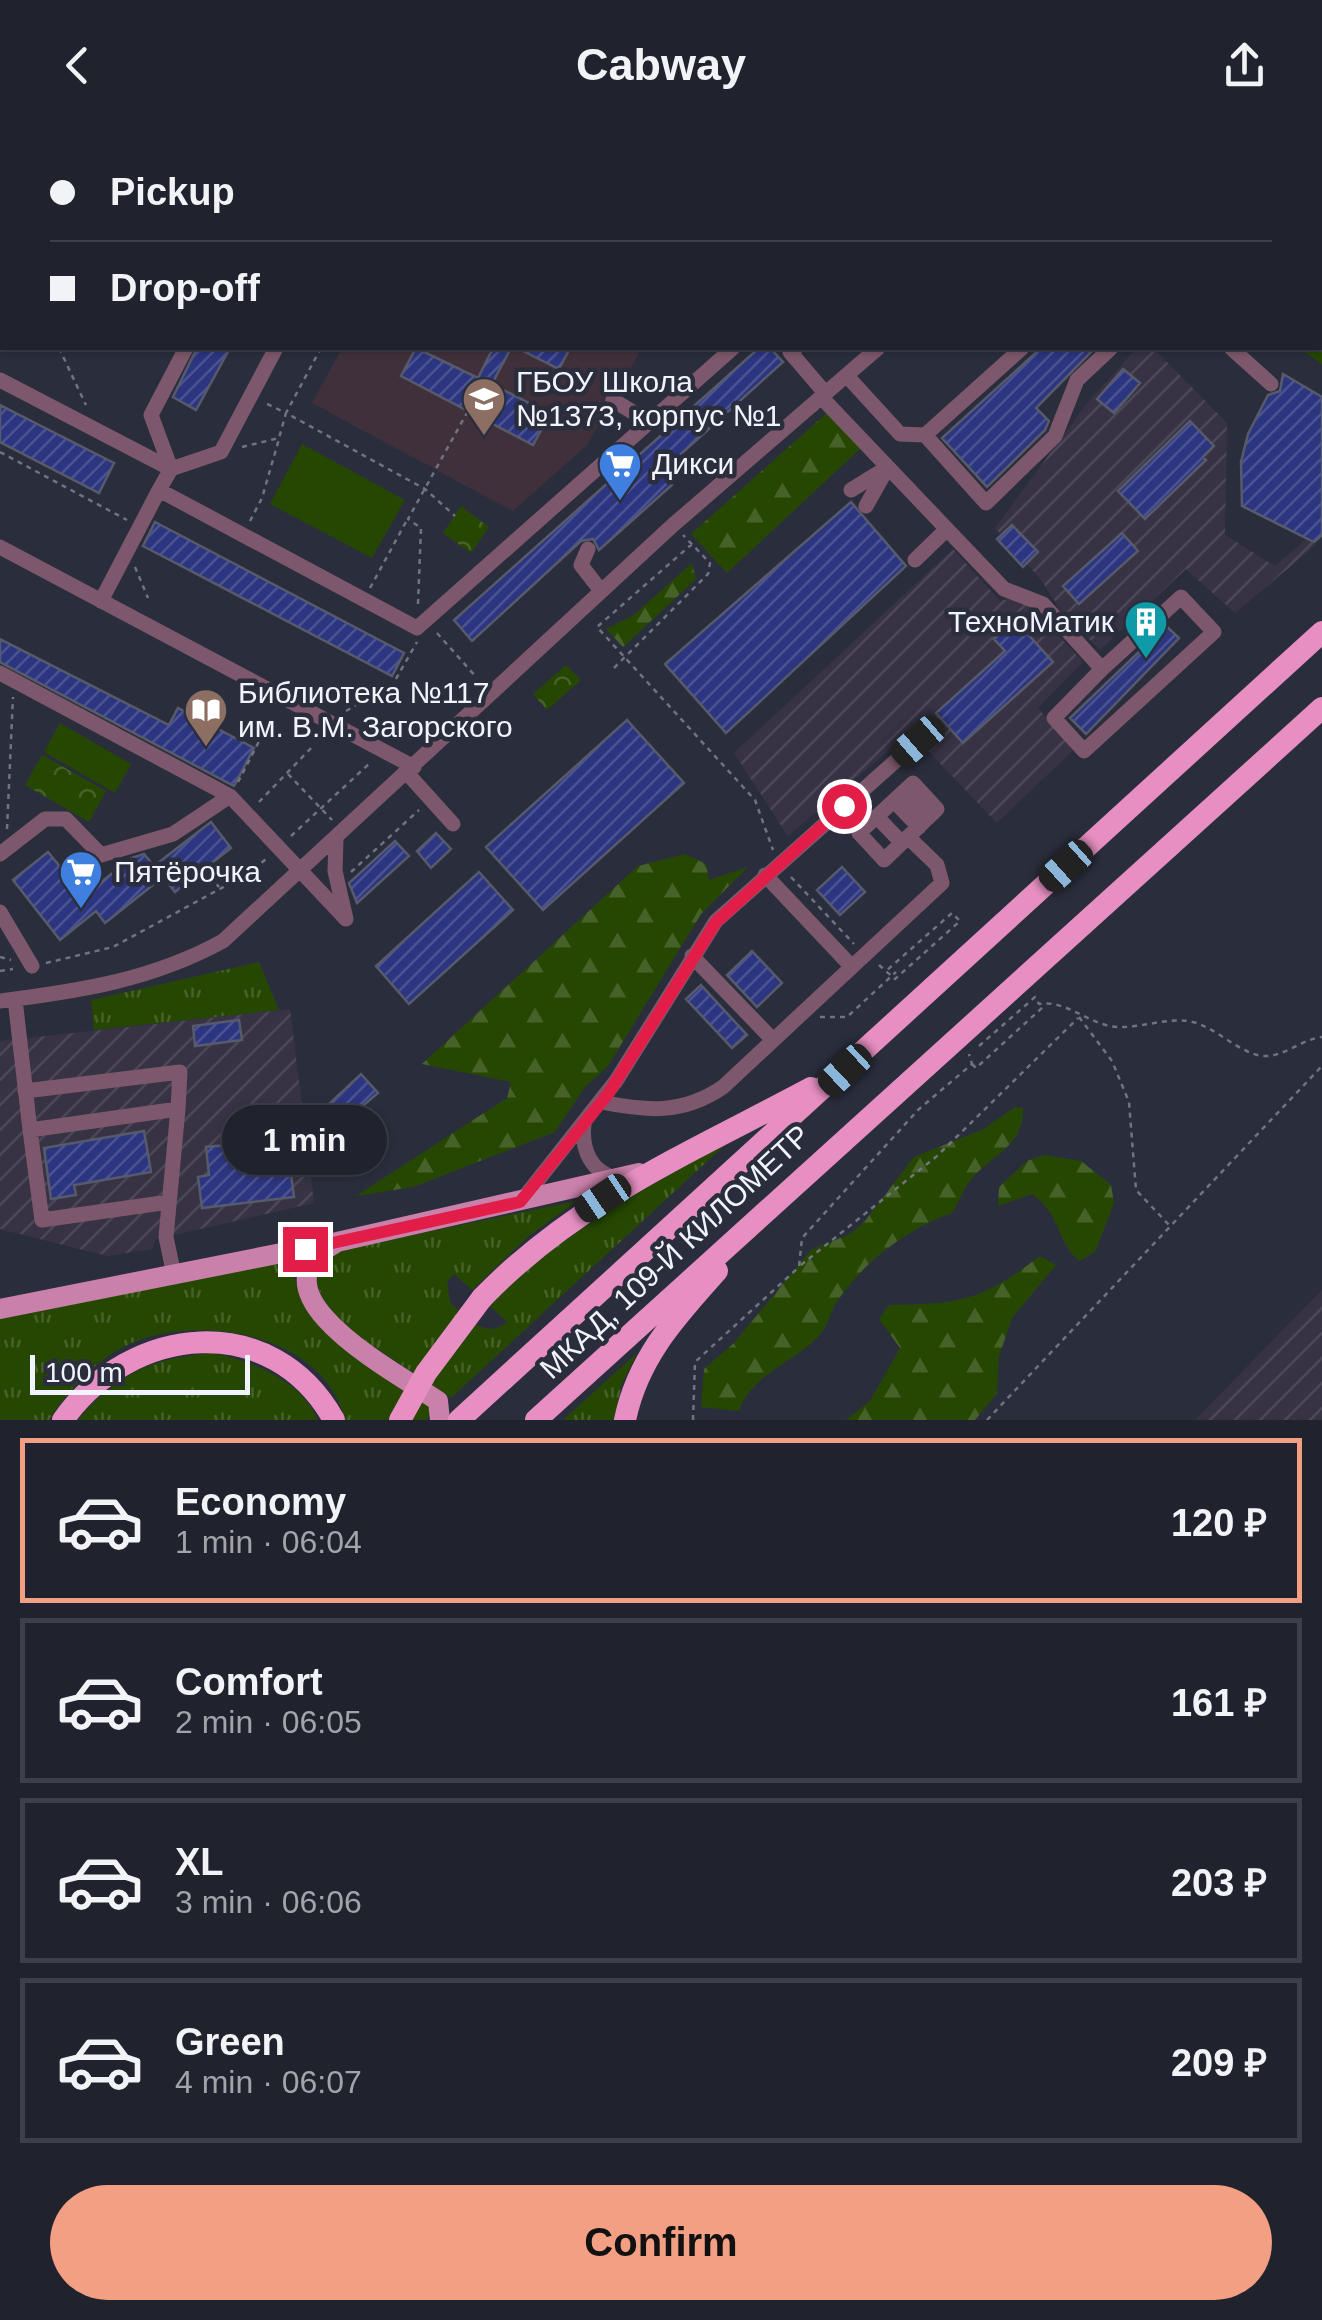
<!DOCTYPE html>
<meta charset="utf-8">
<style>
:root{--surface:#20222d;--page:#2d2f39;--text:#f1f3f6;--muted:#a2a4aa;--line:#3d3f49;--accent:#f39f83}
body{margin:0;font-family:Helvetica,sans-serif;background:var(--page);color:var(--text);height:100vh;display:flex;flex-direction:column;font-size:38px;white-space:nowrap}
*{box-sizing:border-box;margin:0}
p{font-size:32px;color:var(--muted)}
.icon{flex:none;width:55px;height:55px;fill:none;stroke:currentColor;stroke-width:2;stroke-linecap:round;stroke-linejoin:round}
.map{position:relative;height:1290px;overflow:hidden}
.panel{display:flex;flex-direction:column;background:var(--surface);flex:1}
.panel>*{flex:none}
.guide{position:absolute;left:0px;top:0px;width:1322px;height:220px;box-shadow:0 2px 8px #0004,0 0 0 2px var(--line);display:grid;align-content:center;height:220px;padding:0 50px;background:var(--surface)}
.scale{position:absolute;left:30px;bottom:25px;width:220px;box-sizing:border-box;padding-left:10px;border:5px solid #f1f4fd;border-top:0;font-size:28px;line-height:35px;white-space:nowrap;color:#f1f4fd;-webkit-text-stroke:8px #2a2e3c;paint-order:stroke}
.end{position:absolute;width:45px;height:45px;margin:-22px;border:12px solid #e11d48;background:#fff;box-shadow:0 0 0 5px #fff}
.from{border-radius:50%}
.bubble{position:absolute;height:70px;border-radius:35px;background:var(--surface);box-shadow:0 2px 8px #0004,0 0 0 2px var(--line);font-size:32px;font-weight:700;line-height:70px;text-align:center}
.car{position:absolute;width:30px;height:60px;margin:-30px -15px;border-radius:12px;box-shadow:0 0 8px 2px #0007;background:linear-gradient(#222 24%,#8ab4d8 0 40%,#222 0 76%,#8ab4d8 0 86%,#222 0)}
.guide b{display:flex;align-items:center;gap:35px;height:95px;font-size:38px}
.guide b+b{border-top:2px solid var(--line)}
.guide i{width:25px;height:25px;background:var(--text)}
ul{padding:18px 0 0;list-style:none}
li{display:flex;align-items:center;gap:30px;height:165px;margin:0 20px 15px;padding:0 30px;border:5px solid var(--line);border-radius:0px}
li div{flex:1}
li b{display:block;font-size:38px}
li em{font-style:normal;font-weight:700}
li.selected{border-color:var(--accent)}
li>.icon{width:90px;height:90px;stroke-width:1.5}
.primary-button{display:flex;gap:20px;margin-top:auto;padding:20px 50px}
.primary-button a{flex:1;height:115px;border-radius:60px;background:var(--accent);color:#111;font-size:40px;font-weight:700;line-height:115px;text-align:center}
header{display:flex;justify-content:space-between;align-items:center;height:130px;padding:0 50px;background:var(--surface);font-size:45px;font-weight:700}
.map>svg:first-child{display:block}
.industrial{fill:url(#industrial-furrows)}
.education{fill:#40303b}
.grass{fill:url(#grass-tufts)}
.forest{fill:url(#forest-firs)}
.park{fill:url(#park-crowns)}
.pitch{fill:#264702}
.building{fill:url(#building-hatch);stroke:#565a6a;stroke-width:2.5}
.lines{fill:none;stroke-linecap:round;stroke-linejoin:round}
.path{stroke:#707480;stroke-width:2.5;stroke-dasharray:5 5;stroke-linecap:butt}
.minor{stroke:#7d586c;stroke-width:15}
.major{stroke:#c980aa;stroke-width:20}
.highway{stroke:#e78fc2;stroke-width:22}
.highway-bridge{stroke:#e78fc2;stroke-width:22}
.route{stroke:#e11d48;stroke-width:12}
.labels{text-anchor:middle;stroke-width:9;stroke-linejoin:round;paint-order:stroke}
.poi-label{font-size:30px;fill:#f1f4fd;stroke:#2a2e3c;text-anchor:start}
.street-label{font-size:30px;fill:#f1f4fd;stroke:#2a2e3c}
</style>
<header><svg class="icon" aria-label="back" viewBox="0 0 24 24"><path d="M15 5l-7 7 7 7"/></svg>Cabway<svg class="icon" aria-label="share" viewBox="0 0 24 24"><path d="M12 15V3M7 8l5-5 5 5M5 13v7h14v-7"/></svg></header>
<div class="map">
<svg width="1322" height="1290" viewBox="0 0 1322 1290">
<defs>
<pattern id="industrial-furrows" width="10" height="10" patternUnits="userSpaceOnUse" patternTransform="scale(2.5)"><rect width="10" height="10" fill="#383344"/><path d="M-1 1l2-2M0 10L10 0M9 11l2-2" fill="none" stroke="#4c4757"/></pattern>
<pattern id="grass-tufts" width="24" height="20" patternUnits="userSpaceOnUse" patternTransform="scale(2.5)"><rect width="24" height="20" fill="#264702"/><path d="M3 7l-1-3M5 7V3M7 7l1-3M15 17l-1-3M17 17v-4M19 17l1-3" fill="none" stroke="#466228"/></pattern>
<pattern id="forest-firs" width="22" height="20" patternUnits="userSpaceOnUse" patternTransform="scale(2.5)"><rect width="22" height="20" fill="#264702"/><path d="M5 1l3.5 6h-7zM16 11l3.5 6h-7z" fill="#466228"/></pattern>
<pattern id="park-crowns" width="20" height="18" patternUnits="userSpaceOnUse" patternTransform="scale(2.5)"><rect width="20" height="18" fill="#264702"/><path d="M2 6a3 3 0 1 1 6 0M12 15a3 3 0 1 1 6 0" fill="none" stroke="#466228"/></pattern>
<pattern id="building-hatch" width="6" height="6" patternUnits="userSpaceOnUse" patternTransform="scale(2.5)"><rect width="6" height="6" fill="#2c357f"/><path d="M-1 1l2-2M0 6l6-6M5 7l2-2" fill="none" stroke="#4b5392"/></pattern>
</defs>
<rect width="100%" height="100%" fill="#2a2e3c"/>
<path class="industrial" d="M1137 218H1153L1227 293 1225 405 1275 436 1306 409 1316 415 1235 483 1186 439 1100 520 1061 481 1042 451 995 398 1088 272Z
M953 419 1000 471 1013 468 1029 474 1083 532 1038 578 1073 620 997 693 910 602 788 706 734 623Z
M290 879 314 1073 156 1109 152 1119 107 1126 0 1099V911Z
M1322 1160V1290H1195Z"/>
<path class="education" d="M0 0H236L2 2V36Z
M342 218H642L587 315 513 381 312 273Z"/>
<path class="grass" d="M259 832 279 880 94 900 91 870Z
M727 1013 451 1268 332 1189 314 1149 335 1121 577 1071 530 1105 472 1160 454 1144 447 1152 450 1173C469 1188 485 1210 507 1192L489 1175C563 1102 638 1062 727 1013Z
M287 1130 308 1181 431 1278 427 1290H345C325 1205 204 1184 134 1212 98 1227 70 1258 49 1290H0V1185Z
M638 1222 622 1253 614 1290H563Z
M213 1223C254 1232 301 1250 318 1290H78C115 1244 155 1227 213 1223Z"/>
<path class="forest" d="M828 282 861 318 727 443 691 404Z
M692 433 696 449 623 517 606 499 634 485Z
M685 724 706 734 709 750 748 737 701 784 608 936 585 957 555 1002 413 1057 356 1066 507 968 511 952 422 934 638 736Z
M1015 977 1023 978C1024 1015 995 1023 973 1047 964 1057 959 1072 952 1083 907 1099 863 1132 836 1173 830 1184 827 1198 818 1207 793 1233 750 1245 739 1281L701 1277 704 1239 734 1213 811 1120 850 1104 865 1091 914 1027 984 999Z
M1044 1025 1081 1031 1111 1055 1114 1073 1095 1122 1079 1131C1053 1106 1064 1089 1032 1064L998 1076 999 1057 1027 1031Z
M1040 1126 1056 1135 1012 1188 999 1226 997 1263 975 1290H846L870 1271 900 1218 879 1189 889 1175C962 1174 981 1171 1040 1126Z"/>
<path class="park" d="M999 0H1322V234L1299 218H1320V2Z
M461 376 489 397 471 423 443 403Z
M566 535 581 550 547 580 533 564Z
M42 625 106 661 89 692 25 655Z"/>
<path class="pitch" d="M302 314 405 370 372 428 270 374Z
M60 593 131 634 115 663 44 622Z"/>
<path class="building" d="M197 218H230L196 280 173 267Z
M416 218 478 248 493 218H511L492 254 550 284 533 315 401 246Z
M517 218H570L559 239Z
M759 218H770L783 232 661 342 672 355 599 420 593 409 581 411 472 511 454 490Z
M1041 218H1095L1036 278 1049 291 1045 300 987 357 942 308Z
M1123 239 1140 253 1114 283 1097 269Z
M1283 244 1322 267V405L1314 412 1242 376 1241 332 1248 304 1268 265 1280 261Z
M0 275 114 333 99 363 0 312Z
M1190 291 1214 316 1203 327 1206 330 1145 389 1118 361Z
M851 372 906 436 726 603 665 534Z
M155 392 404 523 392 546 143 416Z
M1012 395 1038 422 1023 437 997 409Z
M1122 403 1138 421 1079 474 1063 456Z
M1015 490 1053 532 963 613 936 583 1005 521 994 509Z
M1166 496 1179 508 1086 604 1070 588Z
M0 509 169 595 178 578 254 618 234 656 0 532Z
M627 590 684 653 543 780 486 717Z
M211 692 231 718 175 762 163 747 105 793 96 781 60 810 13 750 48 722 84 766 131 728 144 724 154 736Z
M436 703 451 719 431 738 417 721Z
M395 711 409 726 357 773 349 753Z
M842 737 865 762 840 785 817 760Z
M479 742 513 780 409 874 376 836Z
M752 821 782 853 757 877 727 845Z
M701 855 747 905 732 918 686 869Z
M239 890 242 910 195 916 193 896Z
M361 944 378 963 344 992 328 975Z
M144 1001 151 1042 74 1055 76 1065 51 1069 44 1018Z
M297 1009 298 1022 288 1023 294 1067 202 1078 198 1047 209 1045 206 1017Z"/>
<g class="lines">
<path class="path" d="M1035 0 1038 2
M1320 38 1322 37
M0 65 2 67
M0 73 2 83
M0 103 2 98
M0 130 2 132
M0 155 2 154
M59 218 86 275
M321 218 286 283 425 359 455 386
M242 317 279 308 286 283 265 273
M0 322 127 390
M250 391 262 368 279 309
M692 414 597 497 755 670 773 720
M135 437 148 468
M370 458 407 390
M418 474 421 398 408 389 468 281
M437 503 477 548
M614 538 708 444 710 433 683 405
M346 581 393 554 417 512
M288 644 332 690
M238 652 269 592
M259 672 313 616
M7 699 13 567
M291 706 370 633
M204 739 219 757
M351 742 419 680
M791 747 854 814
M0 827 11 830
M46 833 113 817 251 742 267 728
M879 835 895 849 960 791 952 783 886 841
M0 841 13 839
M820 887H847L896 842
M1079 887 1112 931 1129 972 1136 1060 1170 1096
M979 916 1035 867 1039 874C1066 869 1090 896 1118 897 1141 898 1165 888 1188 891 1215 895 1238 924 1264 926 1284 927 1302 909 1322 907
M972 934 976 938 1043 877 1040 875
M801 1135 937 1026 1078 888
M693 1290 695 1232 799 1137 802 1108 918 980 972 934 969 924
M987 1290 1322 936"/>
<path class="minor" d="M592 0 597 2
M807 0 811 2
M943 0 946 2
M324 2 326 0
M413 2 414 0
M796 218 790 222 826 264
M1231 218 1271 254
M847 246 900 304 925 305 1022 218
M0 250 171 339
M822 268 1004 459 1043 474 1102 539 1181 467 1214 502 1084 621 1054 588 1102 539
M613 270 649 292
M925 305 986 373 1055 306 1077 250 1111 218
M171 339 151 285 186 218
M159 360 171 339 221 322 276 218
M851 360 885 339
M866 376 888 337
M0 417 414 637
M588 419 581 435 601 461
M915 430 947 399
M101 471 159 360 417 498 733 218
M0 543 230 666 346 789
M407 643 453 694
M913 653 937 679 884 730 859 703Z
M903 662 928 688
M894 671 919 697
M877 687 902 713
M336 709 335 741 346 789
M0 724 45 689H66L101 725 173 704 230 666
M765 745 852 837
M0 782 32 836
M692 826 773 910
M15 869 30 1000 178 979 166 1107 174 1145
M0 871C80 861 152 850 223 811L673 395 878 218
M25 961 180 942 178 979
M601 972C646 981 682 985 723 957L942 753 937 735 908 707
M584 994C581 1019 591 1043 617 1048
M30 1000 42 1090 169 1072
M523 1069 616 951 716 791 918 611"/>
<path class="major" d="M336 1113C242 1163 401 1245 438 1271L440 1290
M0 1179 337 1112 639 1043"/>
<path class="highway" d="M482 1168C578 1069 692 1022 811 958
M63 1290C131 1194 272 1179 334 1290
M459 1290 1322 502
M536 1290 1322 578
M625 1290C638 1227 676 1187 717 1141"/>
<path class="highway-bridge" d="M400 1290 426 1243 482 1168"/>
</g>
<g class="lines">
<path class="route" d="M305 1119 520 1072 608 964 716 792 844 676"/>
</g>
<defs>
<g id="school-pin" transform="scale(2.25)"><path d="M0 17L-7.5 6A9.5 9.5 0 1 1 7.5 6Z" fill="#8d6e63" stroke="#2a2e3c"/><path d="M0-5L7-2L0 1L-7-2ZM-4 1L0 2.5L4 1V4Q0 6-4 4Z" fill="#fff"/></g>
<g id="supermarket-pin" transform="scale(2.25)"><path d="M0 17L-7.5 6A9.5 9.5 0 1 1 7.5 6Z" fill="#3f7fe0" stroke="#2a2e3c"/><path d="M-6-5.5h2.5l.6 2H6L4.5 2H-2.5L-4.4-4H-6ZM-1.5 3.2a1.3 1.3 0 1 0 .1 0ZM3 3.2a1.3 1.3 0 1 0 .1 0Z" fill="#fff"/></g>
<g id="building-pin" transform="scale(2.25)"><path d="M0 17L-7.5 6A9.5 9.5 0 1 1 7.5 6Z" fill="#0f9aa8" stroke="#2a2e3c"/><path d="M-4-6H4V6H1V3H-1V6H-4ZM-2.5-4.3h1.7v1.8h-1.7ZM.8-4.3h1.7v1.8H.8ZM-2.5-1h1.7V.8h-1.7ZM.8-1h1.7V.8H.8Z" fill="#fff"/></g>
<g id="library-pin" transform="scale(2.25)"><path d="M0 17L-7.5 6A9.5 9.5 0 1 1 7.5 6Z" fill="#8d6e63" stroke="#2a2e3c"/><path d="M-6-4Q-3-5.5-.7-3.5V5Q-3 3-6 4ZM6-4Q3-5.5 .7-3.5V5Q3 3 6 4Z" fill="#fff"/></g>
</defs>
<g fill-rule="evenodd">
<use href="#school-pin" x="484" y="269"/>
<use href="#supermarket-pin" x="620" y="334"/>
<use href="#building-pin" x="1146" y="492"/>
<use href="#library-pin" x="206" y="580"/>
<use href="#supermarket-pin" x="81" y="742"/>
</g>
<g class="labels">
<g class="poi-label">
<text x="516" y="262">ГБОУ Школа<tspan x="516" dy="34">№1373, корпус №1</tspan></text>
<text x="652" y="344">Дикси</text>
<text x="1114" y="502" text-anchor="end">ТехноМатик</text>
<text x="238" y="573">Библиотека №117<tspan x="238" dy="34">им. В.М. Загорского</tspan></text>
<text x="114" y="752">Пятёрочка</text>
</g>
<g class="street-label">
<text transform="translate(675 1122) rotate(-43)" y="10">МКАД, 109-Й КИЛОМЕТР</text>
</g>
</g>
</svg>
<div class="scale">100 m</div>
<i class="end from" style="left:844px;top:676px"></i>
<i class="end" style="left:305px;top:1119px"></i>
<div class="bubble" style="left:222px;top:975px;width:165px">1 min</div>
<i class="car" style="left:918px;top:611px;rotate:229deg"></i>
<i class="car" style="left:1066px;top:736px;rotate:228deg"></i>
<i class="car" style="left:845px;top:940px;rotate:227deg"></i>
<i class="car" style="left:603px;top:1068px;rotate:236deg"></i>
<div class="guide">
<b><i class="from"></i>Pickup</b>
<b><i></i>Drop-off</b>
</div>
</div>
<section class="panel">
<ul>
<li class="selected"><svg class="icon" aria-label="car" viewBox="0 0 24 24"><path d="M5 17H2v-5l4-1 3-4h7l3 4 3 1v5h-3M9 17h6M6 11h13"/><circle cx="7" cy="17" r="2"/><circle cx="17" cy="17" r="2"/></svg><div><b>Economy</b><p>1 min · 06:04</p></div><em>120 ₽</em></li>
<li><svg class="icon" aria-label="car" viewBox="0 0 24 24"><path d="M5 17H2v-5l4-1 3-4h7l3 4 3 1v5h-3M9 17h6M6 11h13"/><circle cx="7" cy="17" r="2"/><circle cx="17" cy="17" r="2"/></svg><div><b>Comfort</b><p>2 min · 06:05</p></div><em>161 ₽</em></li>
<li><svg class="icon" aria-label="car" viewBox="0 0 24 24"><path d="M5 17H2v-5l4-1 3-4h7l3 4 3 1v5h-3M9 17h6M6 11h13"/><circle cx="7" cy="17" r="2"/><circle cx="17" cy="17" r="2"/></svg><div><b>XL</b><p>3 min · 06:06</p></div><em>203 ₽</em></li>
<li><svg class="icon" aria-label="car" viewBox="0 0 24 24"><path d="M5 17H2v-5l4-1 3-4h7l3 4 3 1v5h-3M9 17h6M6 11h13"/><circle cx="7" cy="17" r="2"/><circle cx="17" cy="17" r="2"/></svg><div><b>Green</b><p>4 min · 06:07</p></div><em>209 ₽</em></li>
</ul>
<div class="primary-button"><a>Confirm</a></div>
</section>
